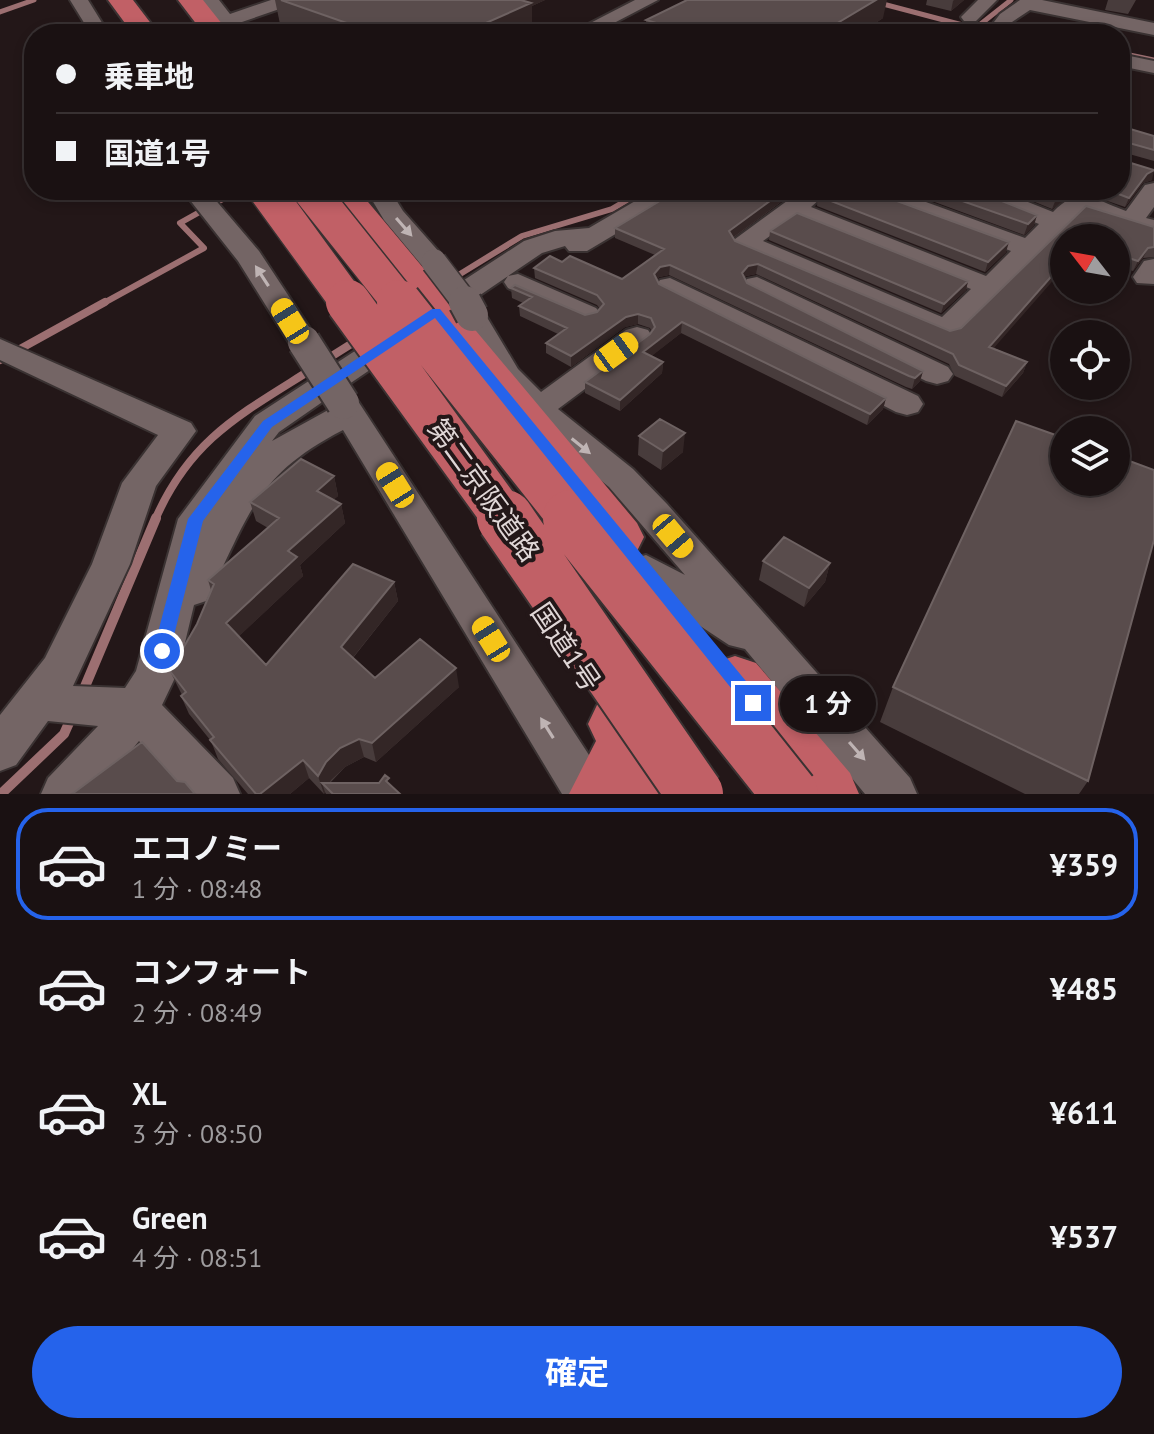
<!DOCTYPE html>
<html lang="ja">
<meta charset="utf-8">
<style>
:root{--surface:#1a1112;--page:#271f20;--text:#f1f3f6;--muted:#9f9d9f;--line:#383132;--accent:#2563eb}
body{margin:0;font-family:"PT Sans","Noto Sans JP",sans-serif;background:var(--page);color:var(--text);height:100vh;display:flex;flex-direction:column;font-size:30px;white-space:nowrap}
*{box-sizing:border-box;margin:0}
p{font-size:26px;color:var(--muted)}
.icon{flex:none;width:44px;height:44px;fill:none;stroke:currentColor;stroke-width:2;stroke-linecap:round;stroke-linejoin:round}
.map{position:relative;height:794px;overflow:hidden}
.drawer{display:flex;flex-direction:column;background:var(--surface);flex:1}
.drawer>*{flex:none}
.banner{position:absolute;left:24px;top:24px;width:1106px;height:176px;border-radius:32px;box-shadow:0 4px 12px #0003,0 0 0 2px var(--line);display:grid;align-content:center;height:176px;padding:0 32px;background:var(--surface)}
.needle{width:52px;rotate:301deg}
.controls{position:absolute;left:1050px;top:224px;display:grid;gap:16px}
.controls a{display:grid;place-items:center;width:80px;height:80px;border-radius:50%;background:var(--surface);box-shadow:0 4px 12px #0003,0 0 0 2px var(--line);font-size:40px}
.end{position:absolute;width:36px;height:36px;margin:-18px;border:10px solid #2563eb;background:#fff;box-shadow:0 0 0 4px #fff}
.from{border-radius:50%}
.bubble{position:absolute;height:56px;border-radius:28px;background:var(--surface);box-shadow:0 4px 12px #0003,0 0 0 2px var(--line);font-size:26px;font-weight:700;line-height:56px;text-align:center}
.car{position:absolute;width:24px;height:48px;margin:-24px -12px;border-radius:10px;box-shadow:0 0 6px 2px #0007;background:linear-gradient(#f5c518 24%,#345 0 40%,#f5c518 0 76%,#345 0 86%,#f5c518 0)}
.banner b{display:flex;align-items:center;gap:28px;height:76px;font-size:30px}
.banner b+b{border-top:2px solid var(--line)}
.banner i{width:20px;height:20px;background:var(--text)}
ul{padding:14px 0 0;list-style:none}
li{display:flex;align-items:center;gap:24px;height:112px;margin:0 16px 12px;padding:0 16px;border:4px solid transparent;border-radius:32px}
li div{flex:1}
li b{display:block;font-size:30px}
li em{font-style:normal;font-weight:700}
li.on{border-color:var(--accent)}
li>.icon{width:72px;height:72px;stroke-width:1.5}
.button{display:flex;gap:16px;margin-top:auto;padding:16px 32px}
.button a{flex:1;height:92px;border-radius:48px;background:var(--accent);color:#fff;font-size:32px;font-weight:700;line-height:92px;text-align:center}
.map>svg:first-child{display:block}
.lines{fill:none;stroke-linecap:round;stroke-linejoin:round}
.stream-far3{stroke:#9c6f71;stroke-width:5}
.stream-far2{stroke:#9c6f71;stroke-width:6}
.stream-far1{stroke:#9c6f71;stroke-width:8}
.stream{stroke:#9c6f71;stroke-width:10}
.minor-casing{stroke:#3a3232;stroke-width:4}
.highway-casing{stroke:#3a3232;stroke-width:4}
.minor{fill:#746565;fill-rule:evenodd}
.highway{fill:#c16066;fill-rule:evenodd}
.minor-bridge-far1-casing{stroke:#3a3232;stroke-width:28;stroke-linecap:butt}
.minor-bridge-casing{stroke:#3a3232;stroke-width:36;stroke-linecap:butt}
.highway-bridge-far2-casing{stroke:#3a3232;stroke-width:38;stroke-linecap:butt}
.highway-bridge-far1-casing{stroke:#3a3232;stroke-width:48;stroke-linecap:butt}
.highway-bridge-casing{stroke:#3a3232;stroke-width:60;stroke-linecap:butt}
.minor-bridge-far1{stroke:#746565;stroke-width:25}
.minor-bridge{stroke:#746565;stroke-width:32}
.highway-bridge-far2{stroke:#c16066;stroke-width:35}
.highway-bridge-far1{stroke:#c16066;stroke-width:44}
.highway-bridge{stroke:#c16066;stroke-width:56}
.wall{fill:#483c3c}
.shaded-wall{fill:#332626}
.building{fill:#594c4c;stroke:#6e6262;stroke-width:2}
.oneway{fill:#bfb4b4}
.route{fill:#2563eb}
.labels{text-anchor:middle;stroke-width:8;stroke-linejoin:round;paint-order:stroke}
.street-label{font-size:28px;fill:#dfd6d6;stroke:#231718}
</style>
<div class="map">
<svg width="1154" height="794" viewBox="0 0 1154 794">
<rect width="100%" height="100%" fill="#231718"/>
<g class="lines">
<path class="stream-far3" d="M868 0 974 28 1012 34
M0 12 34 0
M968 34 1011 0
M1120 53 1154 60"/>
<path class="stream-far2" d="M452 279 522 236 612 209 644 190
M102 304 204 248 180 223 239 190"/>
<path class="stream-far1" d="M0 360 105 302
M324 361 359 339
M155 520C190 439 241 414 312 369"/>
<path class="stream" d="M81 696 156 518
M1 794 64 734 72 716"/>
<g class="minor-casing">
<path id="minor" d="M70 0H88L109 34H91Z
M200 0H219L230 14 271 0H297L294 4 239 23 247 34H228Z
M635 0H658L593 34H569Z
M978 0H997L976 21H964L961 17Z
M1020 0H1042L1154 23V35L1030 10 1012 22 1004 34H985L1000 14Z
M1120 54 1154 61V73L1120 66Z
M1154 183V207L1146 218 1154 220V237L1081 212 956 336 946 339 735 248 731 242 802 190H830L811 207 986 276 1011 251 861 195 858 190H893L1025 238 1039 224 967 195 964 190H998L1053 212C1081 184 1092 199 1126 211L1145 185ZM795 218 971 289 942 317 763 241Z
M182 190H207L259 251 319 342 315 349 304 351 293 349 238 261Z
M366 190H390L403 211 448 262 444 268H424L384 220Z
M654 190H684L681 195 587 251H569L565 246 542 253 333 395 343 392 354 395 604 778 611 794H562L343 430C252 477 249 518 206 601L194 605 182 655 184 659 162 705 233 778 240 794H187L139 741 95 794H41L48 778 98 726 48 721 16 765 0 771V715L45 658 92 564 122 483 158 435 0 360V339L191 423 196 431 156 486 130 564 73 686 125 688 136 671 178 519 255 416 524 241 555 231 589 228ZM331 396 327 403 330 409 272 441 279 432Z
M1154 259V284L1137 283 1133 277 1144 261Z
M518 274 596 308 601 314 596 320 586 323 576 320 508 288 504 282 508 276Z
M757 277 948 367 953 374 948 381 937 384 926 381 747 291 743 285 747 279Z
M670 278 918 396 923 404 918 412 907 415 896 412 660 292 656 286 660 280Z
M472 306 482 309 518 369 541 392 626 330 637 327 648 330 652 336 648 342 558 409 633 469 667 504 910 778 917 794H865L745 649 729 645 632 581 627 570 632 559 646 555 685 575 609 487 539 430 495 382 457 315 462 309Z"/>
</g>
<g class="highway-casing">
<path id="highway" d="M108 0H133L159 34H133Z
M178 0H203L230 34H204Z
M323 190H358L637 523 644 537 637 551 619 556 601 551Z
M735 656 756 663 850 773 859 794H788L714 699 706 681 714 663Z
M618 697 639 705 651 719 690 794H569L596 741 588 724 597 705Z"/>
</g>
<use href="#minor" class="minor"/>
<use href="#highway" class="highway"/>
<g class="minor-bridge-far1-casing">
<path id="minor-bridge-far1" d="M434 262 466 304"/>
</g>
<g class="minor-bridge-casing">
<path id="minor-bridge" d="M465 302 472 315
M304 342 343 403"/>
</g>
<g class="highway-bridge-far2-casing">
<path id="highway-bridge-far2" d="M266 190 349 304
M310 190 401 304"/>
</g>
<g class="highway-bridge-far1-casing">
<path id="highway-bridge-far1" d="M348 302 506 520
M399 302 572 520"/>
</g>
<g class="highway-bridge-casing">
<path id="highway-bridge" d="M505 518 695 794
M571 518 790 794"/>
</g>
<use href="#minor-bridge-far1" class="minor-bridge-far1"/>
<use href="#minor-bridge" class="minor-bridge"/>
<use href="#highway-bridge-far2" class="highway-bridge-far2"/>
<use href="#highway-bridge-far1" class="highway-bridge-far1"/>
<use href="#highway-bridge" class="highway-bridge"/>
</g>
<path class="wall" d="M275 0H545L532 6V30L523 34H306L280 24Z
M927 0H964L951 11 926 5Z
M1108 0H1136L1128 14 1105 10Z
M883 18 859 34H646V20Z
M1120 126 1154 136V161L1122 152 1121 160 1152 180 1143 183 1125 207 1087 194 1071 195 1052 209 1006 190H1120Z
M678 190H797L733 238 735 241 950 331 961 328 1086 206 1154 227V257L1143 258 1133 271 1116 266V238H1064L994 348 1027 362 1023 373 1002 397 955 376 949 364 756 274 746 276 745 278 747 283 923 371 920 381 912 389 906 387 669 275 659 277 657 280 659 284 886 398 883 409 867 425 681 333 651 356 663 362 662 373 620 411 585 393V382L650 334 652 332 650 328 638 324 625 327 571 367 546 353V343L558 334 520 316 519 306 523 303 512 298 511 288 585 315 597 312 600 309 597 305 535 278 534 268 562 262 622 279 655 255 615 238V228Z
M902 190H974L1037 215 1034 225 1024 235Z
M818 196 1006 252 985 272 817 206Z
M770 231 968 281 966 290 941 313 769 240Z
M639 436 683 452 661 470 638 455Z
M334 476 338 496 333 500 341 504 345 523 300 565 303 576 239 636 266 665 394 582 398 601 353 658 375 678 459 687 376 762 364 757 345 767 330 783 390 784 400 794H326L325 792 324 794 309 778 290 794H248L218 759 211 741 189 714 181 696 182 695 170 671 197 624 211 590 208 580 268 528 256 521 250 502Z
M763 561 830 563 825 582 804 607 759 580Z
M893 687 1088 781 1079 794H1025L880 722Z"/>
<path class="shaded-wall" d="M499 0H545L532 6V30L523 34H461Z
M876 0H887L883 18 859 34H819Z
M954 0H964L951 11 953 1Z
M1154 171 1152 180 1143 183 1125 207 1129 198 1147 174Z
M785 190H797L728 241 729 231Z
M1068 190H1089L1087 194 1071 195 1052 209 1056 199Z
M1037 215 1034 225 1024 235 1028 224Z
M1009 242 1006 252 985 272 988 262Z
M1148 248 1143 258 1133 271 1138 261Z
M1064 262V268L986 357 989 347Z
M758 264 756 274 746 276 740 283 742 273 748 266Z
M670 265 669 275 659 277 654 284V274L660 267Z
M968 281 966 290 941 313 944 304Z
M638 314V324L625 327 571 367V356L626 317Z
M682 322 681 333 643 363V352Z
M663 362 662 373 620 411V400Z
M1027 362 1023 373 1002 397 1006 386Z
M923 371 920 381 912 389 915 378Z
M886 398 883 409 867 425 870 414Z
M685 433 683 452 661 470 663 451Z
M334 476 338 496 321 510 317 491Z
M341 504 345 523 300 565 303 576 233 642 226 623 288 551Z
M830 563 825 582 804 607 809 588Z
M394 582 398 601 346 666 341 647Z
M456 668 459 687 376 762 372 743Z
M359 739 364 757 345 767 331 780 327 788 322 783 325 792 324 794 318 776 326 762 340 748Z
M303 760 309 778 290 794H260Z"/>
<path class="building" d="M281 0H521L531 3 461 34H378Z
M687 0H876L819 34H693L646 20Z
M1004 29 1028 34H1000Z
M1120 126 1154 136V150L1122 141 1121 160 1154 170 1147 174 1129 198 1108 190H1120Z
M678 190H785L729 231 735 241 950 331 961 328 1086 206 1154 227V247L1148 248 1138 261 1116 254V238H1064V262L989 347 1027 362 1006 386 959 365 953 354 758 264 748 266 742 273 747 283 923 371 915 378 909 376 670 265 660 267 654 274 659 284 886 398 870 414 682 322 643 352 663 362 620 400 585 382 650 334 655 327 651 318 638 314 626 317 571 356 546 343 567 328 519 306 532 297 511 288 515 285 585 315 597 312 604 304 597 295 534 268 550 256 562 262 570 256 622 279 664 249 615 228Z
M825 190H867L1009 242 988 262 818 196Z
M931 190H974L1037 215 1028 224Z
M1034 190H1068L1056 199Z
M797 213 968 281 944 304 770 231Z
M660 419 685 433 663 451 639 436Z
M1016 421 1064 438V482H1116V456L1154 470V540L1088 781 893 687Z
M301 459 334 476 317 491 341 504 288 551 297 557 226 623 266 665 353 564 394 582 341 647 375 678 420 639 456 668 372 743 359 739 340 748 326 762 318 776 303 760 260 794H256L210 740 214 737 181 696 186 692 170 671 197 624 214 584 208 580 279 518 250 502Z
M784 537 830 563 809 588 763 561Z
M142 742 177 781 185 782 195 794H72Z
M385 775 389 778 386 781 400 794H333L322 783H379Z"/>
<defs><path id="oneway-solid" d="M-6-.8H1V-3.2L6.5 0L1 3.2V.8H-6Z" transform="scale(2)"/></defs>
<g class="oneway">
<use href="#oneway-solid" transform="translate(404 227) rotate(49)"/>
<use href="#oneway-solid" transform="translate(262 276) rotate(-123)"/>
<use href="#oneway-solid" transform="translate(581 446) rotate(39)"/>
<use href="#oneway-solid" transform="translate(547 728) rotate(-122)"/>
<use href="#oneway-solid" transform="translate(857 751) rotate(49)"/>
</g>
<path class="route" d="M432 309H440L759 697 762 703 759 708H747L435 318 272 427 203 521 170 651 168 656H156L153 651 188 519 263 421Z"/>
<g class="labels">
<g class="street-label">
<text transform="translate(484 490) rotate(54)" y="10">第二京阪道路</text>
<text transform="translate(566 647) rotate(56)" y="10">国道1号</text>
</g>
</g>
</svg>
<div class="controls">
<a><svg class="needle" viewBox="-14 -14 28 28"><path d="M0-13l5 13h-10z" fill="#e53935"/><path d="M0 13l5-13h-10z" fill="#9f9d9f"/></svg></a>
<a><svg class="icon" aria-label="locate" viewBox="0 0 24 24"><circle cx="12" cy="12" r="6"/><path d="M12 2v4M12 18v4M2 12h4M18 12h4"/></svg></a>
<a><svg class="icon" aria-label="layers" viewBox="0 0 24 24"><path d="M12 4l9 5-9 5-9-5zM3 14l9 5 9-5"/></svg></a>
</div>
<i class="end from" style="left:162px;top:651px"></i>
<i class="end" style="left:753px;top:703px"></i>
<div class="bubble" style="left:780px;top:676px;width:96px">1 分</div>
<i class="car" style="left:290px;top:321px;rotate:328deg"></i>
<i class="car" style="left:616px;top:352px;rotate:54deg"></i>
<i class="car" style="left:395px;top:485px;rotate:328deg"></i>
<i class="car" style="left:673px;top:536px;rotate:140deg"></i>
<i class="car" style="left:491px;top:639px;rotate:328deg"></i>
<div class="banner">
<b><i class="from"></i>乗車地</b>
<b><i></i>国道1号</b>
</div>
</div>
<section class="drawer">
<ul>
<li class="on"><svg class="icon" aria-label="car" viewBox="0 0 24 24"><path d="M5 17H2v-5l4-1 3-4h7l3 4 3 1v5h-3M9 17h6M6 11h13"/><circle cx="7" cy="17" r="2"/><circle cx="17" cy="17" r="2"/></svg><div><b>エコノミー</b><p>1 分 · 08:48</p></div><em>¥359</em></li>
<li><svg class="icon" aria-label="car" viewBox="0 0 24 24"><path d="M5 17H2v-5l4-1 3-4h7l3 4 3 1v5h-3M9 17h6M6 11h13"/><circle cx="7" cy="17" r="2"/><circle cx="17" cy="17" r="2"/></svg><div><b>コンフォート</b><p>2 分 · 08:49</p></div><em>¥485</em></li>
<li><svg class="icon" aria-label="car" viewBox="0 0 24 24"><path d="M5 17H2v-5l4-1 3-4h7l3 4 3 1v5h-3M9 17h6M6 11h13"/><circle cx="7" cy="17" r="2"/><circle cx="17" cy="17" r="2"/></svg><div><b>XL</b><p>3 分 · 08:50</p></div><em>¥611</em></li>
<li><svg class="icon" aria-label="car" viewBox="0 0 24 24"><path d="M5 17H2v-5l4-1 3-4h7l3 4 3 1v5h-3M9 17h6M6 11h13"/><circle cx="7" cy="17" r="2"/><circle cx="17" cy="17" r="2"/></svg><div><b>Green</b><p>4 分 · 08:51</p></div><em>¥537</em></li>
</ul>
<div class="button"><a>確定</a></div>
</section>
